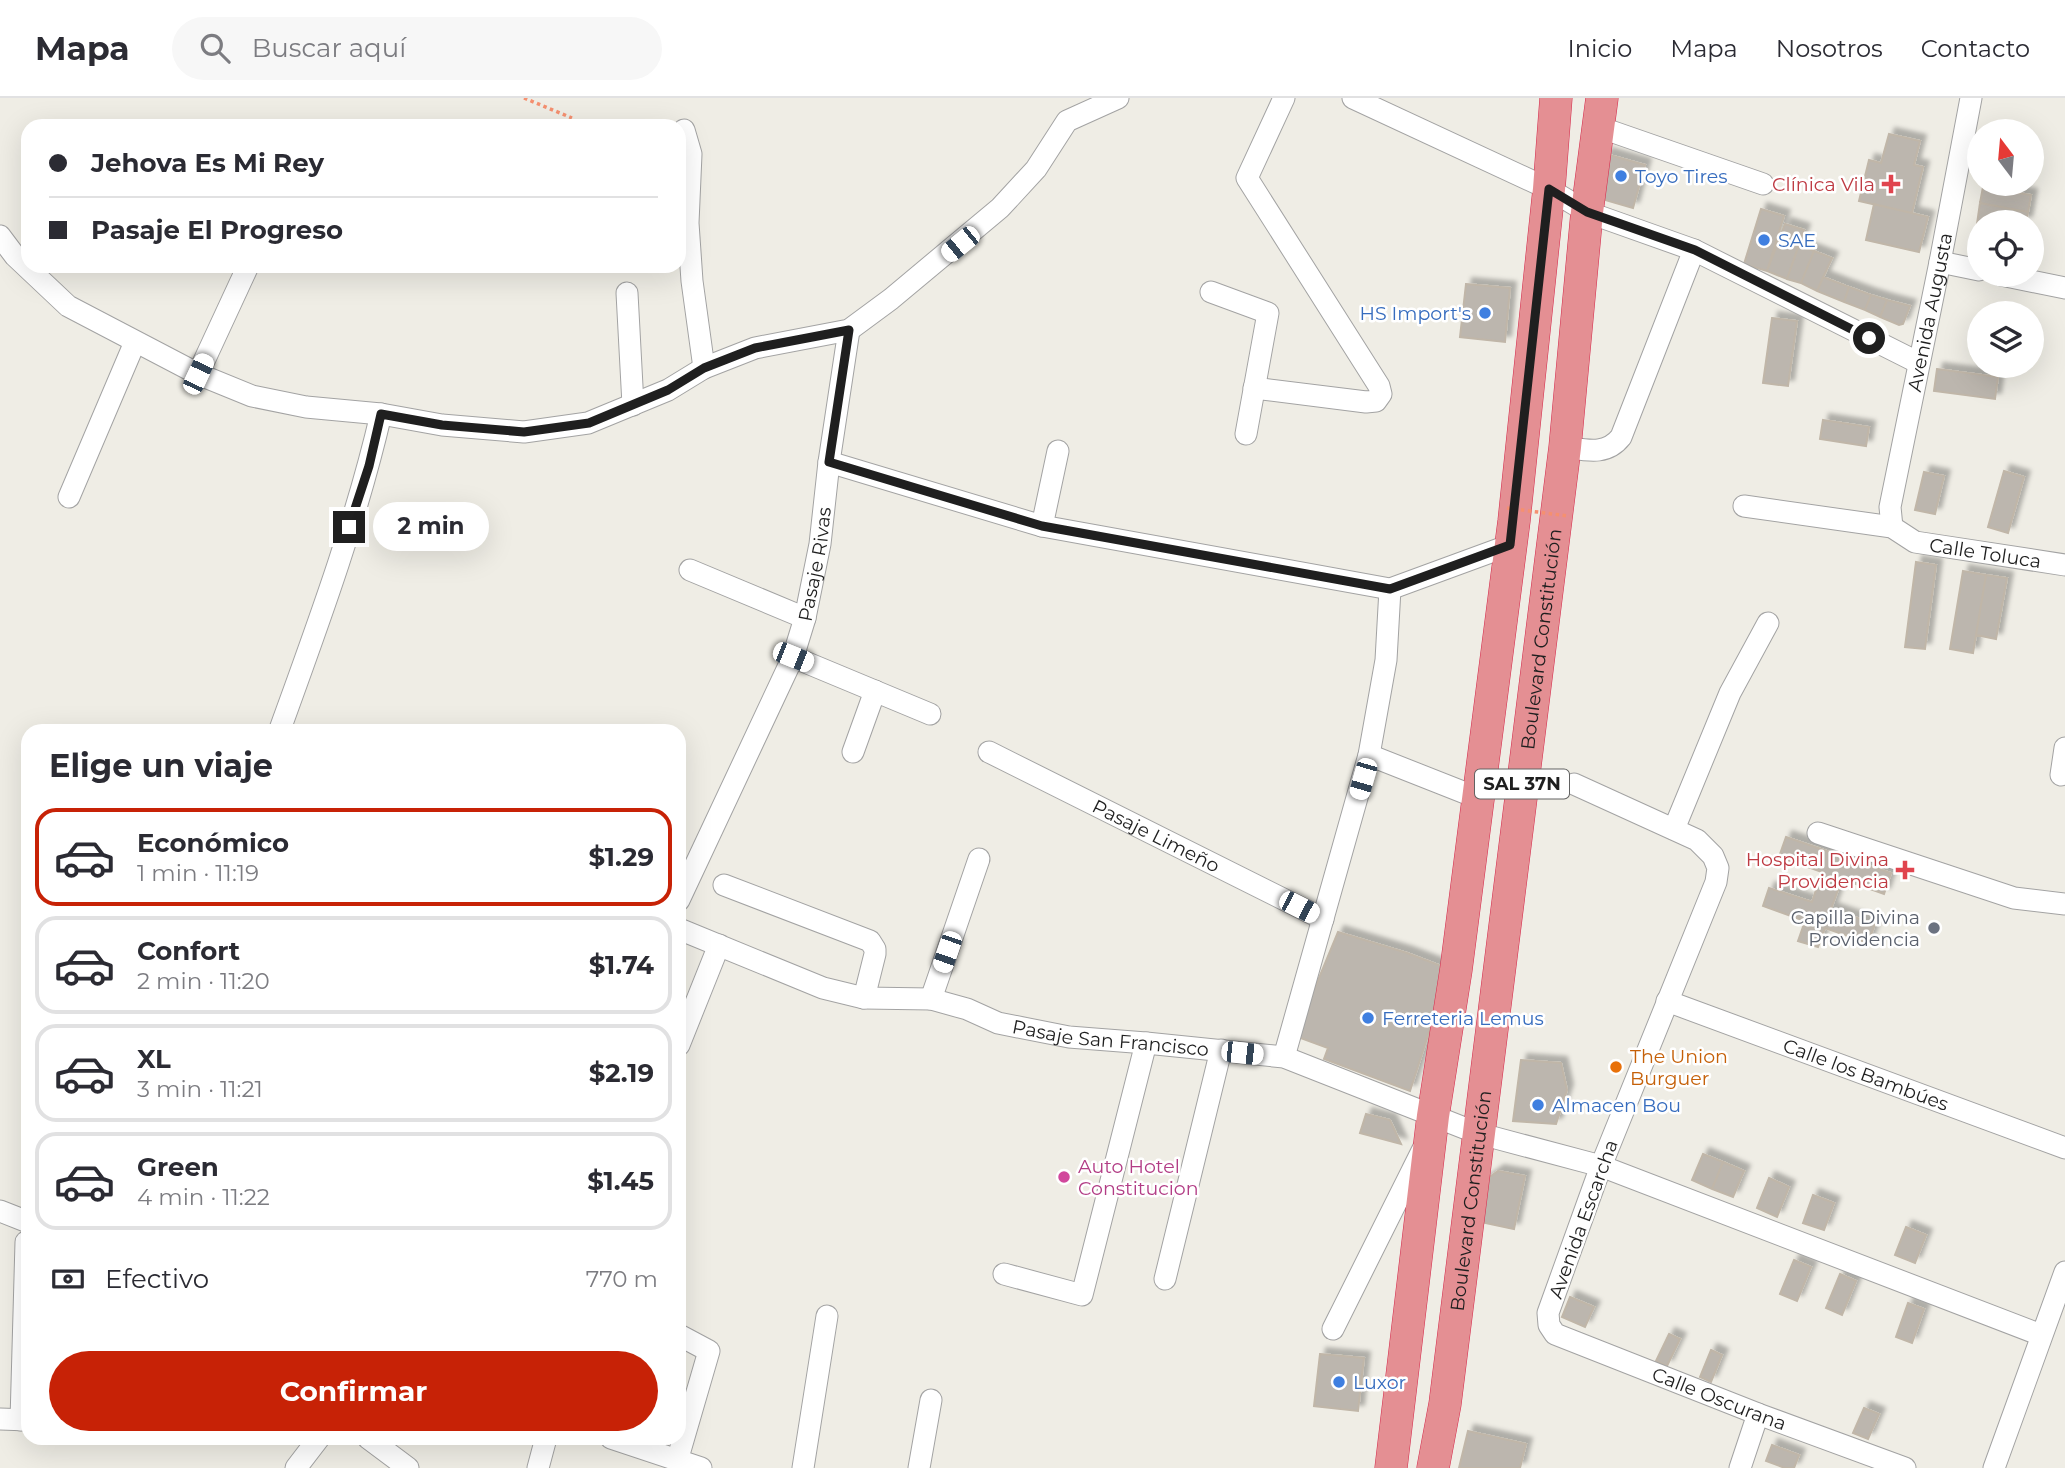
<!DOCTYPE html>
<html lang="es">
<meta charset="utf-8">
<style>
:root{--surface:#fff;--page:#f7f7f7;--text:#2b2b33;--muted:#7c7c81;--line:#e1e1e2;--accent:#c72206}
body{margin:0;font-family:Montserrat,sans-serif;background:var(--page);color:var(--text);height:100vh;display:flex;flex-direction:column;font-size:26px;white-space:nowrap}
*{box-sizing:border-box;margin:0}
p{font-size:23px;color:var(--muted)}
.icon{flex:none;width:38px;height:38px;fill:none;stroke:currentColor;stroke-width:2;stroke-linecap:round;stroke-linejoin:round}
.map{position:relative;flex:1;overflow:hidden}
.panel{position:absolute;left:21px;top:626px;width:665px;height:721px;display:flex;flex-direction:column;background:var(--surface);border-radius:21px;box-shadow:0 7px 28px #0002}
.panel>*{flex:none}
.hud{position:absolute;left:21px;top:21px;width:665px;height:154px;border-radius:21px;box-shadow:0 7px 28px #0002;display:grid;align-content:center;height:154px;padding:0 28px;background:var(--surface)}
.needle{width:46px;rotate:344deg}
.fabs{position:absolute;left:1967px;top:21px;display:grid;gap:14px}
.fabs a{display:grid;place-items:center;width:77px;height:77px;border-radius:50%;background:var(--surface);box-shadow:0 7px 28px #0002;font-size:35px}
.end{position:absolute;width:32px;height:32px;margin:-16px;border:9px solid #1f1f1f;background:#fff;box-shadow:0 0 0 4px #fff}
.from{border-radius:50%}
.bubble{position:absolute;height:49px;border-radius:24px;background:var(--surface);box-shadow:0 7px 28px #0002;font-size:23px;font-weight:700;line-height:49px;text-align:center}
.car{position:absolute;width:21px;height:42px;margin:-21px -10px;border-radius:9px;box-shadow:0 0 5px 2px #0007;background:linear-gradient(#fff 24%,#345 0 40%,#fff 0 76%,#345 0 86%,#fff 0)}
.hud b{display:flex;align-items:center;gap:24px;height:66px;font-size:26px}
.hud b+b{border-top:2px solid var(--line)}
.hud i{width:18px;height:18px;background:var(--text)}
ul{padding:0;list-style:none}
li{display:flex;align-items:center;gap:21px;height:98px;margin:0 14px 10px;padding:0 14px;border:4px solid var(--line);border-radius:21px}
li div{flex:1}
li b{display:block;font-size:26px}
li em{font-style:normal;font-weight:700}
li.current{border-color:var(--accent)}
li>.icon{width:63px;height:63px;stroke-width:1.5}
h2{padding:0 28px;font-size:32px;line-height:84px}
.pay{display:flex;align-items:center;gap:18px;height:77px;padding:0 28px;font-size:26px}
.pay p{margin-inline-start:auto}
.button{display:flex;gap:14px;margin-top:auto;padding:14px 28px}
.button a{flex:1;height:80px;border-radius:42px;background:var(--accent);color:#fff;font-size:28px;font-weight:700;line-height:80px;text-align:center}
header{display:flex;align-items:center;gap:42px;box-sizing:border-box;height:98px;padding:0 35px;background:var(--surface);border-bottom:2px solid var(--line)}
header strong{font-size:33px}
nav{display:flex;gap:38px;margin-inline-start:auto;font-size:24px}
.search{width:490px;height:63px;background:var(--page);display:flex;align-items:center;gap:18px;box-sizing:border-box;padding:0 24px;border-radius:38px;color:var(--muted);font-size:26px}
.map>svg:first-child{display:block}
.building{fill:#bcb6ae;stroke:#c0b6a8;stroke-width:2;filter:url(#shadow)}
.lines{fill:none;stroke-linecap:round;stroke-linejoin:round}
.minor-casing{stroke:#a3a3a3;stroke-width:23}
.highway-casing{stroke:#d52a4c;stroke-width:33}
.path{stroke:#f59070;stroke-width:3.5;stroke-dasharray:3.5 3.5;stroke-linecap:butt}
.minor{stroke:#fff;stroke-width:21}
.highway{stroke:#e48f93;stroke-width:32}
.path-bridge{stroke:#f59070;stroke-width:3.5;stroke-dasharray:3.5 3.5;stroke-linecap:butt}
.route{stroke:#1f1f1f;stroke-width:9}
.shop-dot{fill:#3f7fe0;stroke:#fff;stroke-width:2.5}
.health-dot{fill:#e0444e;stroke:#fff;stroke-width:2.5}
.worship-dot{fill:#6b7280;stroke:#fff;stroke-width:2.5}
.food-dot{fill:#e8710a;stroke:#fff;stroke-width:2.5}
.hotel-dot{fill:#d1479c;stroke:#fff;stroke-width:2.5}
.labels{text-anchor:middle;stroke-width:5;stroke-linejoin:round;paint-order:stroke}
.shield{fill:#fff;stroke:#626262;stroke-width:2}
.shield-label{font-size:18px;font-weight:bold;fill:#1f1f1f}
.shop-label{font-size:19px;fill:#366cbe;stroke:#fff;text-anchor:start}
.health-label{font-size:19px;fill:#be3a42;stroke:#fff;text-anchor:end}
.street-label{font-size:19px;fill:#1f1f1f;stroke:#fff}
.worship-label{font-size:19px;fill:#5b616d;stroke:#fff;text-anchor:end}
.food-label{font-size:19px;fill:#c56008;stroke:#fff;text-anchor:start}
.hotel-label{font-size:19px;fill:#b23c85;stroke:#fff;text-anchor:start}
</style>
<header>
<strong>Mapa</strong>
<div class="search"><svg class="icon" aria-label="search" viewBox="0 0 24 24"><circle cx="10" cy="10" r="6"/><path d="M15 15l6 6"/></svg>Buscar aquí</div>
<nav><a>Inicio</a><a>Mapa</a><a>Nosotros</a><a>Contacto</a></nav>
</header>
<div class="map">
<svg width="2065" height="1370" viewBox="0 0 2065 1370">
<defs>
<filter id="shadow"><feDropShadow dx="6" dy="-6" stdDeviation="2" flood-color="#0004"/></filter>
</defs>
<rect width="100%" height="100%" fill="#efede5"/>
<path class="building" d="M1889 36 1920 43 1914 67 1923 69 1912 115 1859 103 1869 62 1881 65Z
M1606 56 1645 67 1633 110 1605 102 1597 88Z
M1983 89 2031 97 2028 114 1980 105Z
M1980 105 2028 114 2026 124H1979V127L1977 126Z
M1874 106 1928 119 1919 154 1866 142Z
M1761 111 1784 118 1767 173 1744 166Z
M1785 126 1804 132 1787 181 1767 173Z
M1799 147 1814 153 1801 185 1787 181Z
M1814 153 1832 160 1817 193 1801 185Z
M1823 179 1849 189 1844 204 1817 193Z
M1466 186 1510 190 1505 244 1460 239Z
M1849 189 1871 197 1865 212 1844 204Z
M1871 197 1887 202 1880 219 1865 212Z
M1887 202 1910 208 1903 226 1899 227 1880 219Z
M1772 220 1797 223 1788 288 1763 285Z
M1937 271 1998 279 1995 301 1934 293Z
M1823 322 1869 329 1866 348 1820 341Z
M2004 373 2024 379 2008 435 1988 429Z
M1924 374 1944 378 1935 416 1915 412Z
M1916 464 1936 467 1925 551 1905 549Z
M1963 473 1986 477 1973 555 1950 551Z
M1986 477 2007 480 1996 541 1976 537Z
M1786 739 1891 775 1884 796 1842 781 1831 811 1875 826 1868 845 1825 830 1818 849 1798 843 1805 823 1763 808 1769 790 1812 804 1822 774 1779 759Z
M1338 834 1407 855 1441 868 1438 906 1410 993 1324 961 1328 950 1295 938Z
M1521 962 1561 965 1567 992 1556 1026 1513 1023Z
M1366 1016 1390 1022 1401 1046 1360 1035Z
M1703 1056 1723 1064 1712 1091 1692 1082Z
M1723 1064 1744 1073 1733 1099 1712 1091Z
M1498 1073 1525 1078 1514 1131 1476 1123 1484 1083Z
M1769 1080 1789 1089 1777 1119 1757 1110Z
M1813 1097 1834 1105 1824 1132 1803 1125Z
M1906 1129 1926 1137 1915 1165 1895 1157Z
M1794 1162 1811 1169 1797 1203 1780 1196Z
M1840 1176 1856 1183 1842 1217 1826 1210Z
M1570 1199 1594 1209 1585 1229 1562 1219Z
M1908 1205 1924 1211 1912 1245 1896 1239Z
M1669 1236 1680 1241 1667 1268 1656 1263Z
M1711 1252 1722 1257 1711 1284 1700 1279Z
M1320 1256 1364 1260 1358 1313 1314 1308Z
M1864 1310 1879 1316 1868 1341 1853 1335Z
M1468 1333 1526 1346 1520 1370H1459Z
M1772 1347 1799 1357 1794 1370H1785L1766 1363Z"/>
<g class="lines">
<g class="minor-casing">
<g id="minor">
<path d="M1353 0 1549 91 1587 114 1694 152 1919 265"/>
<path d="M1599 29 1763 86"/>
<path d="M684 32 691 56 688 125 692 183 704 270"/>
<path d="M0 138 15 158 68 208 198 276 252 298 306 309 381 316 442 327 524 334 588 325 668 292 704 270 755 250 849 232 891 201 1000 110 1036 71 1067 23 1118 0"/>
<path d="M1940 164 1979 172"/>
<path d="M2001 177 2065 190"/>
<path d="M1211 194 1268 215 1246 336"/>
<path d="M627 195 633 307"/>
<path d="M198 276 248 168"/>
<path d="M1254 290 1366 304 1376 303 1381 296 1379 288 1247 80 1284 0"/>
<path d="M1565 349C1586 352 1606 358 1621 339L1694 152"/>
<path d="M829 364 1042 428 1390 491 1510 447"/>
<path d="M69 399 135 244"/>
<path id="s1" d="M1744 408 1892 429 1915 444 2065 467"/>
<path d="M1042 428 1058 353"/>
<path id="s2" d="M1892 429 1890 409 1940 164 1971 0"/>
<path d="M690 472 805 520"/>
<path d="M793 559 930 616"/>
<path d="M279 634C317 529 356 424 381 316"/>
<path d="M853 654 875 593"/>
<path id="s3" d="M989 654 1323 821"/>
<path d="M1369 657 1478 700"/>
<path d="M2061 677 2065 650"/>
<path id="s4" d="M1574 686 1697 742 1713 758 1718 770 1716 784 1601 1068 1548 1215 1549 1227 1555 1236 1758 1316 1905 1370"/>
<path d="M1674 731 1730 595 1768 525"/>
<path d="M1818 735 2014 800 2065 806"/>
<path d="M724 787 870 843 875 851V856L864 900"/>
<path id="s5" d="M679 802 793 559 805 520 820 446 829 364 849 232"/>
<path id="s6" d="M679 831 823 890 864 900 931 901 967 911 998 925 1069 939 1146 945 1284 959 1477 1035 1601 1068 2041 1237"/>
<path d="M931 901 979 761"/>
<path id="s7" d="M1667 903 2065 1050"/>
<path d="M679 947 719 847"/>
<path d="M1284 959 1369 657 1386 562 1390 491"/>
<path d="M0 1113 28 1124"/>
<path d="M1004 1176 1082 1197 1146 945"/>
<path d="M1165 1181 1221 952"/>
<path d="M1333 1231 1423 1051"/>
<path d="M0 1321 28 1322"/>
<path d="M21 1322 26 1144"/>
<path d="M368 1340 408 1370"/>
<path d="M611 1340 701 1370"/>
<path d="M677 1363 709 1253 679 1237"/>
<path d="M296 1370 319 1340"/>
<path d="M538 1370 546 1340"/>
<path d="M803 1370 827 1218"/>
<path d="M919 1370 931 1302"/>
<path d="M1740 1370 1758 1316"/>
<path d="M1994 1370 2065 1174"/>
</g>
</g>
<g class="highway-casing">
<g id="highway">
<path d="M1391 1370 1433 1018 1456 872 1514 423 1549 91 1556 0"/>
<path id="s8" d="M1433 1370 1445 1306 1565 349 1587 114 1602 0"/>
</g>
</g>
<path class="path" d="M524 0 572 20"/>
<use href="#minor" class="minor"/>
<use href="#highway" class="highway"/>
<path class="path-bridge" d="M1507 410 1568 418"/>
</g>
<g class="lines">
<path class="route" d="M349 429 369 368 381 316 442 327 524 334 589 325 668 292 704 270 755 250 849 232 829 364 1042 428 1390 491 1510 447 1549 91 1587 114 1695 152 1869 240"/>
</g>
<g class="shop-dot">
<circle cx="1621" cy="78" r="7"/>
<circle cx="1764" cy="142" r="7"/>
<circle cx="1485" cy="215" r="7"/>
<circle cx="1368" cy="920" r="7"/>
<circle cx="1538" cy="1007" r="7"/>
<circle cx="1339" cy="1284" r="7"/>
</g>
<g class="health-dot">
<path d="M1887.5 75.5h7v7h7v7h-7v7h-7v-7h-7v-7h7z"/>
<path d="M1901.5 761.5h7v7h7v7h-7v7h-7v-7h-7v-7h7z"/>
</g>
<circle class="worship-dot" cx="1934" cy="830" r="7"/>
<circle class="food-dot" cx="1616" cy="969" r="7"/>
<circle class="hotel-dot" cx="1064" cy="1079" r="7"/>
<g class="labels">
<rect class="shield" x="1475" y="671.5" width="94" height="29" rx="5"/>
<g class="shield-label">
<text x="1522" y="692">SAL 37N</text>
</g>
<g class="shop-label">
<text x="1635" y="85">Toyo Tires</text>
<text x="1778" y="149">SAE</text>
<text x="1471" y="222" text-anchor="end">HS Import's</text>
<text x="1382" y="927">Ferreteria Lemus</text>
<text x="1552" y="1014">Almacen Bou</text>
<text x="1353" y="1291">Luxor</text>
</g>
<g class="health-label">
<text x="1875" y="93">Clínica Vila</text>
<text x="1889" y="768">Hospital Divina<tspan x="1889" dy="22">Providencia</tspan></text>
</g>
<g class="street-label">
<text dy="7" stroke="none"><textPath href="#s2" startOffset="219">Avenida Augusta</textPath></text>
<text dy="7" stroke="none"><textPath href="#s1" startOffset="248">Calle Toluca</textPath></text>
<text dy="7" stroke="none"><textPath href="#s5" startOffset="364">Pasaje Rivas</textPath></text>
<text dy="7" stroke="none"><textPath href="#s8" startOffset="836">Boulevard Constitución</textPath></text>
<text dy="7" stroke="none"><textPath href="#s3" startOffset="187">Pasaje Limeño</textPath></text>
<text dy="7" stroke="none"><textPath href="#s6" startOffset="450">Pasaje San Francisco</textPath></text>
<text dy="7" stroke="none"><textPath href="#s7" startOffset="212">Calle los Bambúes</textPath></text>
<text dy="7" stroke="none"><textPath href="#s8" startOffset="270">Boulevard Constitución</textPath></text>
<text transform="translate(1583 1121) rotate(-70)" y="7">Avenida Escarcha</text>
<text dy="7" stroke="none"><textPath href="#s4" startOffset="847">Calle Oscurana</textPath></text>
</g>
<g class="worship-label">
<text x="1920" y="826">Capilla Divina<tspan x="1920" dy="22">Providencia</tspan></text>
</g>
<g class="food-label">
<text x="1630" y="965">The Union<tspan x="1630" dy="22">Burguer</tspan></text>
</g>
<g class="hotel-label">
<text x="1078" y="1075">Auto Hotel<tspan x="1078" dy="22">Constitucion</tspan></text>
</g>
</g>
</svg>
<div class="fabs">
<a><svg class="needle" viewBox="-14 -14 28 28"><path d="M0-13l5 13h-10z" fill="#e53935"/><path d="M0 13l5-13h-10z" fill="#7c7c81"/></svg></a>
<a><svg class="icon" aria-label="locate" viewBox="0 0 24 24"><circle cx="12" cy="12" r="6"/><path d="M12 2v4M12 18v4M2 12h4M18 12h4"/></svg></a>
<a><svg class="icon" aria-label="layers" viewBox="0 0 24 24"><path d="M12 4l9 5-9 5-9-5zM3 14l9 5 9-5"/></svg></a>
</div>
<i class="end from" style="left:1869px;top:240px"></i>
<i class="end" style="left:349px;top:429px"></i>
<div class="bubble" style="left:373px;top:404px;width:116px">2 min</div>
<i class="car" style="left:960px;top:146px;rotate:231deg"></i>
<i class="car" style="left:198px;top:276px;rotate:25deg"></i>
<i class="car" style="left:793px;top:559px;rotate:112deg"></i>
<i class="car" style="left:1363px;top:681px;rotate:196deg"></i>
<i class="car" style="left:1299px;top:809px;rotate:117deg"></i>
<i class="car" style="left:947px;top:854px;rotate:199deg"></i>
<i class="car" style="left:1242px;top:955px;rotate:96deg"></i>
<div class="hud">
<b><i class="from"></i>Jehova Es Mi Rey</b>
<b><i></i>Pasaje El Progreso</b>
</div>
<section class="panel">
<h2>Elige un viaje</h2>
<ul>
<li class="current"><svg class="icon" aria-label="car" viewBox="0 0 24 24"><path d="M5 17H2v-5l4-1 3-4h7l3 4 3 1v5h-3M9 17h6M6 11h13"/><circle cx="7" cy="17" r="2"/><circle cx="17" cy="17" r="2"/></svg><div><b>Económico</b><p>1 min · 11:19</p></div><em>$1.29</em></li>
<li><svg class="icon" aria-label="car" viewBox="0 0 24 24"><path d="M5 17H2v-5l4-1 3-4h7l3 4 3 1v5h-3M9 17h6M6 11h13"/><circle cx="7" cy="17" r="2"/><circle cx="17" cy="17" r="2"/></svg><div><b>Confort</b><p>2 min · 11:20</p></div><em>$1.74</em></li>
<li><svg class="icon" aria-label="car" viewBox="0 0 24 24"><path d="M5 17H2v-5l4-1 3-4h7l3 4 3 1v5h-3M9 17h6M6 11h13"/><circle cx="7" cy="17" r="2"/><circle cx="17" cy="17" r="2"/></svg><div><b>XL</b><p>3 min · 11:21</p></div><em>$2.19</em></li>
<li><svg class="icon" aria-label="car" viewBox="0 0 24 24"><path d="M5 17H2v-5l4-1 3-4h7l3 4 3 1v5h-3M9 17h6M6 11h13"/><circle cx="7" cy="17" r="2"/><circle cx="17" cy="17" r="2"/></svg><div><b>Green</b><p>4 min · 11:22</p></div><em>$1.45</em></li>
</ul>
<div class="pay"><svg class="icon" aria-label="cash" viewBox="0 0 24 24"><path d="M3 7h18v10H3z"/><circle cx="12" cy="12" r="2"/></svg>Efectivo<p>770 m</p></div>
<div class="button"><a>Confirmar</a></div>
</section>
</div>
